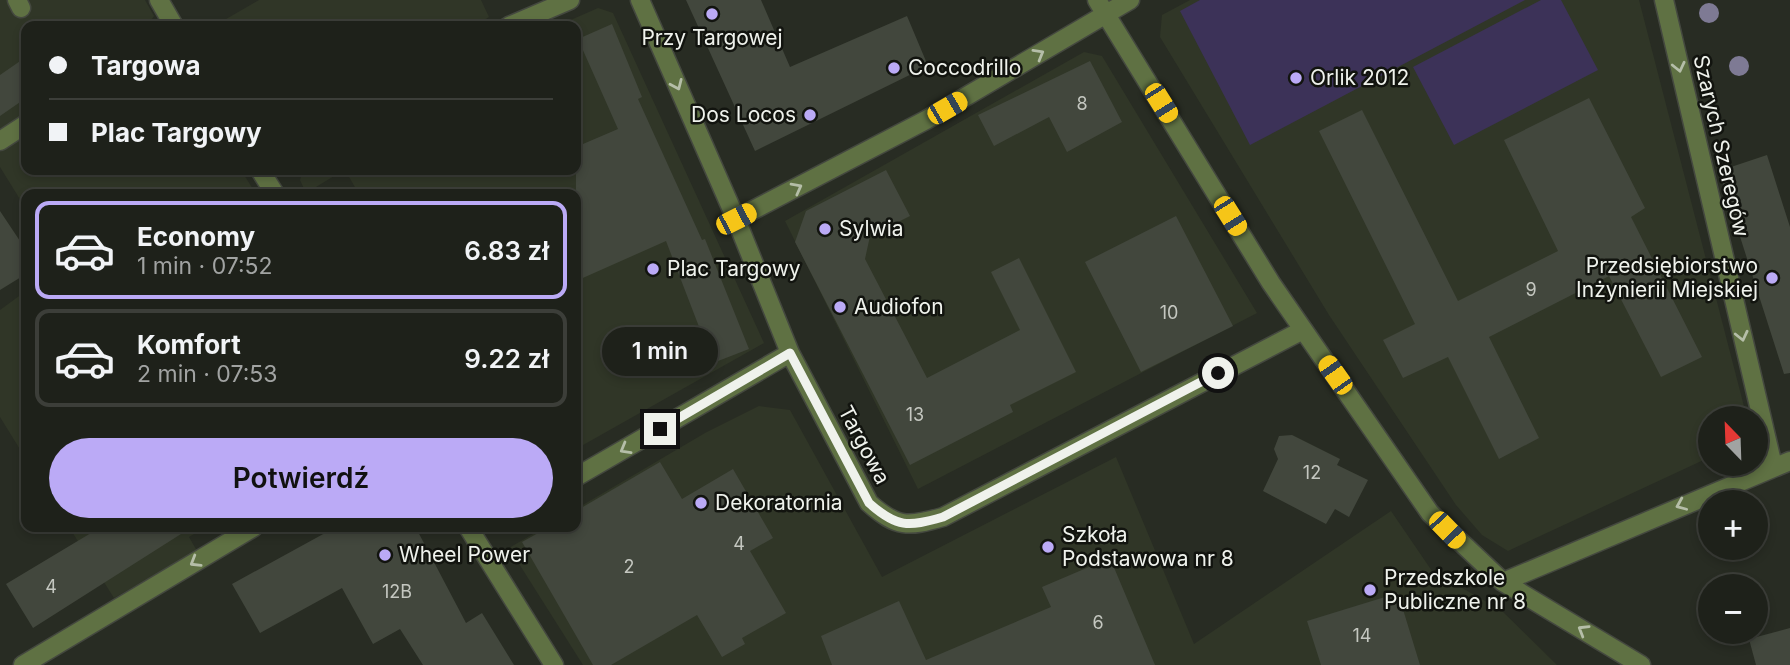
<!DOCTYPE html>
<html lang="pl">
<meta charset="utf-8">
<style>
:root{--surface:#1e211a;--page:#2b2e27;--text:#f1f3f6;--muted:#a1a3a2;--line:#3c3e39;--accent:#bbaaf6}
body{margin:0;font-family:Inter,sans-serif;background:var(--page);color:var(--text);height:100vh;display:flex;flex-direction:column;font-size:26px;white-space:nowrap}
*{box-sizing:border-box;margin:0}
p{font-size:23px;color:var(--muted)}
.icon{flex:none;width:38px;height:38px;fill:none;stroke:currentColor;stroke-width:2;stroke-linecap:round;stroke-linejoin:round}
.map{position:relative;flex:1;overflow:hidden}
.details{position:absolute;left:21px;top:189px;width:560px;height:343px;display:flex;flex-direction:column;background:var(--surface);border-radius:14px;box-shadow:0 4px 10px #0003,0 0 0 2px var(--line)}
.details>*{flex:none}
.guide{position:absolute;left:21px;top:21px;width:560px;height:154px;border-radius:14px;box-shadow:0 4px 10px #0003,0 0 0 2px var(--line);display:grid;align-content:center;height:154px;padding:0 28px;background:var(--surface)}
.needle{width:46px;rotate:337deg}
.buttons{position:absolute;left:1698px;top:406px;display:grid;gap:14px}
.buttons a{display:grid;place-items:center;width:70px;height:70px;border-radius:50%;background:var(--surface);box-shadow:0 4px 10px #0003,0 0 0 2px var(--line);font-size:35px}
.end{position:absolute;width:32px;height:32px;margin:-16px;border:9px solid #eff2ec;background:#111;box-shadow:0 0 0 4px #111}
.from{border-radius:50%}
.bubble{position:absolute;height:49px;border-radius:24px;background:var(--surface);box-shadow:0 4px 10px #0003,0 0 0 2px var(--line);font-size:23px;font-weight:600;line-height:49px;text-align:center}
.car{position:absolute;width:21px;height:42px;margin:-21px -10px;border-radius:9px;box-shadow:0 0 5px 2px #0007;background:linear-gradient(#f5c518 24%,#345 0 40%,#f5c518 0 76%,#345 0 86%,#f5c518 0)}
.guide b{display:flex;align-items:center;gap:24px;height:66px;font-size:26px}
.guide b+b{border-top:2px solid var(--line)}
.guide i{width:18px;height:18px;background:var(--text)}
ul{padding:12px 0 0;list-style:none}
li{display:flex;align-items:center;gap:21px;height:98px;margin:0 14px 10px;padding:0 14px;border:4px solid var(--line);border-radius:14px}
li div{flex:1}
li b{display:block;font-size:26px}
li em{font-style:normal;font-weight:600}
li.on{border-color:var(--accent)}
li>.icon{width:63px;height:63px;stroke-width:1.5}
.cta{display:flex;gap:14px;margin-top:auto;padding:14px 28px}
.cta a{flex:1;height:80px;border-radius:42px;background:var(--accent);color:#111;font-size:28px;font-weight:600;line-height:80px;text-align:center}
.map>svg:first-child{display:block}
.built{fill:#303627}
.green{fill:#3c3258}
.building{fill:#42473d}
.lines{fill:none;stroke-linecap:round;stroke-linejoin:round}
.lane-casing{stroke:#44483f;stroke-width:21}
.street-casing{stroke:#44483f;stroke-width:21}
.lane{stroke:#5f7143;stroke-width:18}
.street{stroke:#5f7143;stroke-width:18}
.tree{fill:#7e7a94}
.oneway{stroke:#b5bea8}
.route{stroke:#eff2ec;stroke-width:9}
.poi-dot{fill:#bbaaf6;stroke:#12140f;stroke-width:2.5}
.labels{text-anchor:middle;stroke-width:5;stroke-linejoin:round;paint-order:stroke}
.number-label{font-size:18px;fill:#c4c7c0}
.poi-label{font-size:21px;fill:#eff2ec;stroke:#12140f;text-anchor:start}
.street-label{font-size:21px;fill:#eff2ec;stroke:#12140f}
</style>
<div class="map">
<svg width="1790" height="665" viewBox="0 0 1790 665">
<rect width="100%" height="100%" fill="#282c23"/>
<path class="built" d="M0 0H145L154 16 147 26H26V112L0 129Z
M259 0H481L489 17 474 26H214Z
M1190 0H1639L1747 418H1710V457L1508 551 1482 535 1456 505 1329 315 1160 37 1162 15Z
M598 8 613 13 764 343 576 449V194H359L345 170H576V26H557Z
M1084 52 1102 56 1257 313 918 489 785 221Z
M26 135V170H241L256 194H26V209L0 167V152Z
M303 170H344L306 193 300 180Z
M26 291V459L0 417V310Z
M759 406 790 410 882 577 1116 457 1194 644 1391 511 1432 571 1501 610 1557 665H583L509 548 545 527H576V509L705 433Z
M69 527H206L189 537 197 551 114 598Z"/>
<path class="green" d="M1200 0H1525L1250 145 1180 11Z
M1541 0H1561L1598 70 1454 145 1413 67Z"/>
<path class="building" d="M686 0H761L790 67 907 16 928 66 755 151Z
M612 24 642 97 638 99 702 240 705 239 749 349 713 363 666 241 576 281V147L618 129 578 39Z
M26 57V98L0 116V75Z
M1090 61 1122 122 1067 152 1049 117 994 146 978 115Z
M1589 98 1645 208 1631 217 1702 357 1661 377 1609 276 1489 337 1539 438 1499 459 1448 357 1403 378 1383 340 1415 324 1319 131 1362 110 1458 301 1558 251 1504 140Z
M1767 155 1790 227V373L1784 374 1719 171Z
M886 170 910 216 870 236 865 259 927 378 1020 330 991 272 1019 258 1076 372 1010 405 1013 412 910 465 795 242 806 211Z
M0 211 26 250V274L0 290Z
M1176 216 1233 326 1141 372 1085 262Z
M1292 435 1340 459 1337 465 1368 480 1349 517 1335 509 1326 524 1263 491 1278 459 1274 449 1279 436Z
M660 462 682 499 733 469 773 538 750 551 786 613 742 638 745 644 722 657 697 615 611 665H593L522 542 549 527H576V511Z
M101 527H192L33 628 6 584Z
M336 527H395L397 530 416 528 466 623 482 613 514 665H423L400 629 373 644 342 588 260 633 232 584Z
M1110 558 1155 665H832L821 636 899 601 926 660 1051 607 1042 587Z
M1398 593 1420 665H1321L1307 621Z
M1790 628V665H1756L1749 639Z"/>
<g class="lines">
<g class="lane-casing">
<path id="lane" d="M17 0 21 8"/>
</g>
<g class="street-casing">
<path id="street" d="M159 0 174 26
M640 0 736 219 790 353 869 503C897 528 908 527 943 517L1303 330
M1097 0 1271 283 1430 513 1503 582 1641 665
M1664 0 1773 466
M509 26 570 0
M0 141 26 124
M260 170 275 194
M736 219 926 120 1130 0
M576 477 790 353
M468 527 554 665
M1503 582 1790 461
M23 665 254 527"/>
</g>
<use href="#lane" class="lane"/>
<use href="#street" class="street"/>
</g>
<g class="tree">
<circle cx="1709" cy="13" r="10"/>
<circle cx="1739" cy="66" r="10"/>
</g>
<defs><path id="oneway-chevron" d="M-2-3.5L2.5 0L-2 3.5" fill="none" stroke-width="1.6" stroke-linecap="round" stroke-linejoin="round" transform="scale(1.75)"/></defs>
<g class="oneway">
<use href="#oneway-chevron" transform="translate(1039 54) rotate(-30)"/>
<use href="#oneway-chevron" transform="translate(1679 67) rotate(77)"/>
<use href="#oneway-chevron" transform="translate(677 85) rotate(66)"/>
<use href="#oneway-chevron" transform="translate(797 188) rotate(-28)"/>
<use href="#oneway-chevron" transform="translate(1742 336) rotate(77)"/>
<use href="#oneway-chevron" transform="translate(625 449) rotate(150)"/>
<use href="#oneway-chevron" transform="translate(1681 505) rotate(157)"/>
<use href="#oneway-chevron" transform="translate(195 562) rotate(149)"/>
<use href="#oneway-chevron" transform="translate(1583 630) rotate(-149)"/>
</g>
<g class="lines">
<path class="route" d="M660 429 790 353 869 503C897 528 908 527 943 517L1218 373"/>
</g>
<g class="poi-dot">
<circle cx="712" cy="14" r="7"/>
<circle cx="894" cy="68" r="7"/>
<circle cx="1296" cy="78" r="7"/>
<circle cx="810" cy="115" r="7"/>
<circle cx="825" cy="229" r="7"/>
<circle cx="653" cy="269" r="7"/>
<circle cx="1772" cy="278" r="7"/>
<circle cx="840" cy="307" r="7"/>
<circle cx="701" cy="503" r="7"/>
<circle cx="1048" cy="547" r="7"/>
<circle cx="385" cy="555" r="7"/>
<circle cx="1370" cy="590" r="7"/>
</g>
<g class="labels">
<g class="number-label">
<text x="1082" y="110">8</text>
<text x="1531" y="296">9</text>
<text x="1169" y="319">10</text>
<text x="915" y="421">13</text>
<text x="1312" y="479">12</text>
<text x="739" y="550">4</text>
<text x="629" y="573">2</text>
<text x="51" y="593">4</text>
<text x="397" y="598">12B</text>
<text x="1098" y="629">6</text>
<text x="1362" y="642">14</text>
</g>
<g class="poi-label">
<text x="712" y="45" text-anchor="middle">Przy Targowej</text>
<text x="908" y="75">Coccodrillo</text>
<text x="1310" y="85">Orlik 2012</text>
<text x="796" y="122" text-anchor="end">Dos Locos</text>
<text x="839" y="236">Sylwia</text>
<text x="1758" y="273" text-anchor="end">Przedsiębiorstwo<tspan x="1758" dy="24">Inżynierii Miejskiej</tspan></text>
<text x="667" y="276">Plac Targowy</text>
<text x="854" y="314">Audiofon</text>
<text x="715" y="510">Dekoratornia</text>
<text x="1062" y="542">Szkoła<tspan x="1062" dy="24">Podstawowa nr 8</tspan></text>
<text x="399" y="562">Wheel Power</text>
<text x="1384" y="585">Przedszkole<tspan x="1384" dy="24">Publiczne nr 8</tspan></text>
</g>
<g class="street-label">
<text transform="translate(1721 146) rotate(77)" y="7">Szarych Szeregów</text>
<text transform="translate(864 445) rotate(62)" y="7">Targowa</text>
</g>
</g>
</svg>
<div class="buttons">
<a><svg class="needle" viewBox="-14 -14 28 28"><path d="M0-13l5 13h-10z" fill="#e53935"/><path d="M0 13l5-13h-10z" fill="#a1a3a2"/></svg></a>
<a>+</a>
<a>−</a>
</div>
<i class="end from" style="left:1218px;top:373px"></i>
<i class="end" style="left:660px;top:429px"></i>
<div class="bubble" style="left:602px;top:327px;width:116px">1 min</div>
<i class="car" style="left:1161px;top:103px;rotate:148deg"></i>
<i class="car" style="left:947px;top:108px;rotate:60deg"></i>
<i class="car" style="left:1230px;top:216px;rotate:148deg"></i>
<i class="car" style="left:736px;top:219px;rotate:63deg"></i>
<i class="car" style="left:1335px;top:375px;rotate:325deg"></i>
<i class="car" style="left:1447px;top:530px;rotate:136deg"></i>
<div class="guide">
<b><i class="from"></i>Targowa</b>
<b><i></i>Plac Targowy</b>
</div>
<section class="details">
<ul>
<li class="on"><svg class="icon" aria-label="car" viewBox="0 0 24 24"><path d="M5 17H2v-5l4-1 3-4h7l3 4 3 1v5h-3M9 17h6M6 11h13"/><circle cx="7" cy="17" r="2"/><circle cx="17" cy="17" r="2"/></svg><div><b>Economy</b><p>1 min · 07:52</p></div><em>6.83 zł</em></li>
<li><svg class="icon" aria-label="car" viewBox="0 0 24 24"><path d="M5 17H2v-5l4-1 3-4h7l3 4 3 1v5h-3M9 17h6M6 11h13"/><circle cx="7" cy="17" r="2"/><circle cx="17" cy="17" r="2"/></svg><div><b>Komfort</b><p>2 min · 07:53</p></div><em>9.22 zł</em></li>
</ul>
<div class="cta"><a>Potwierdź</a></div>
</section>
</div>
